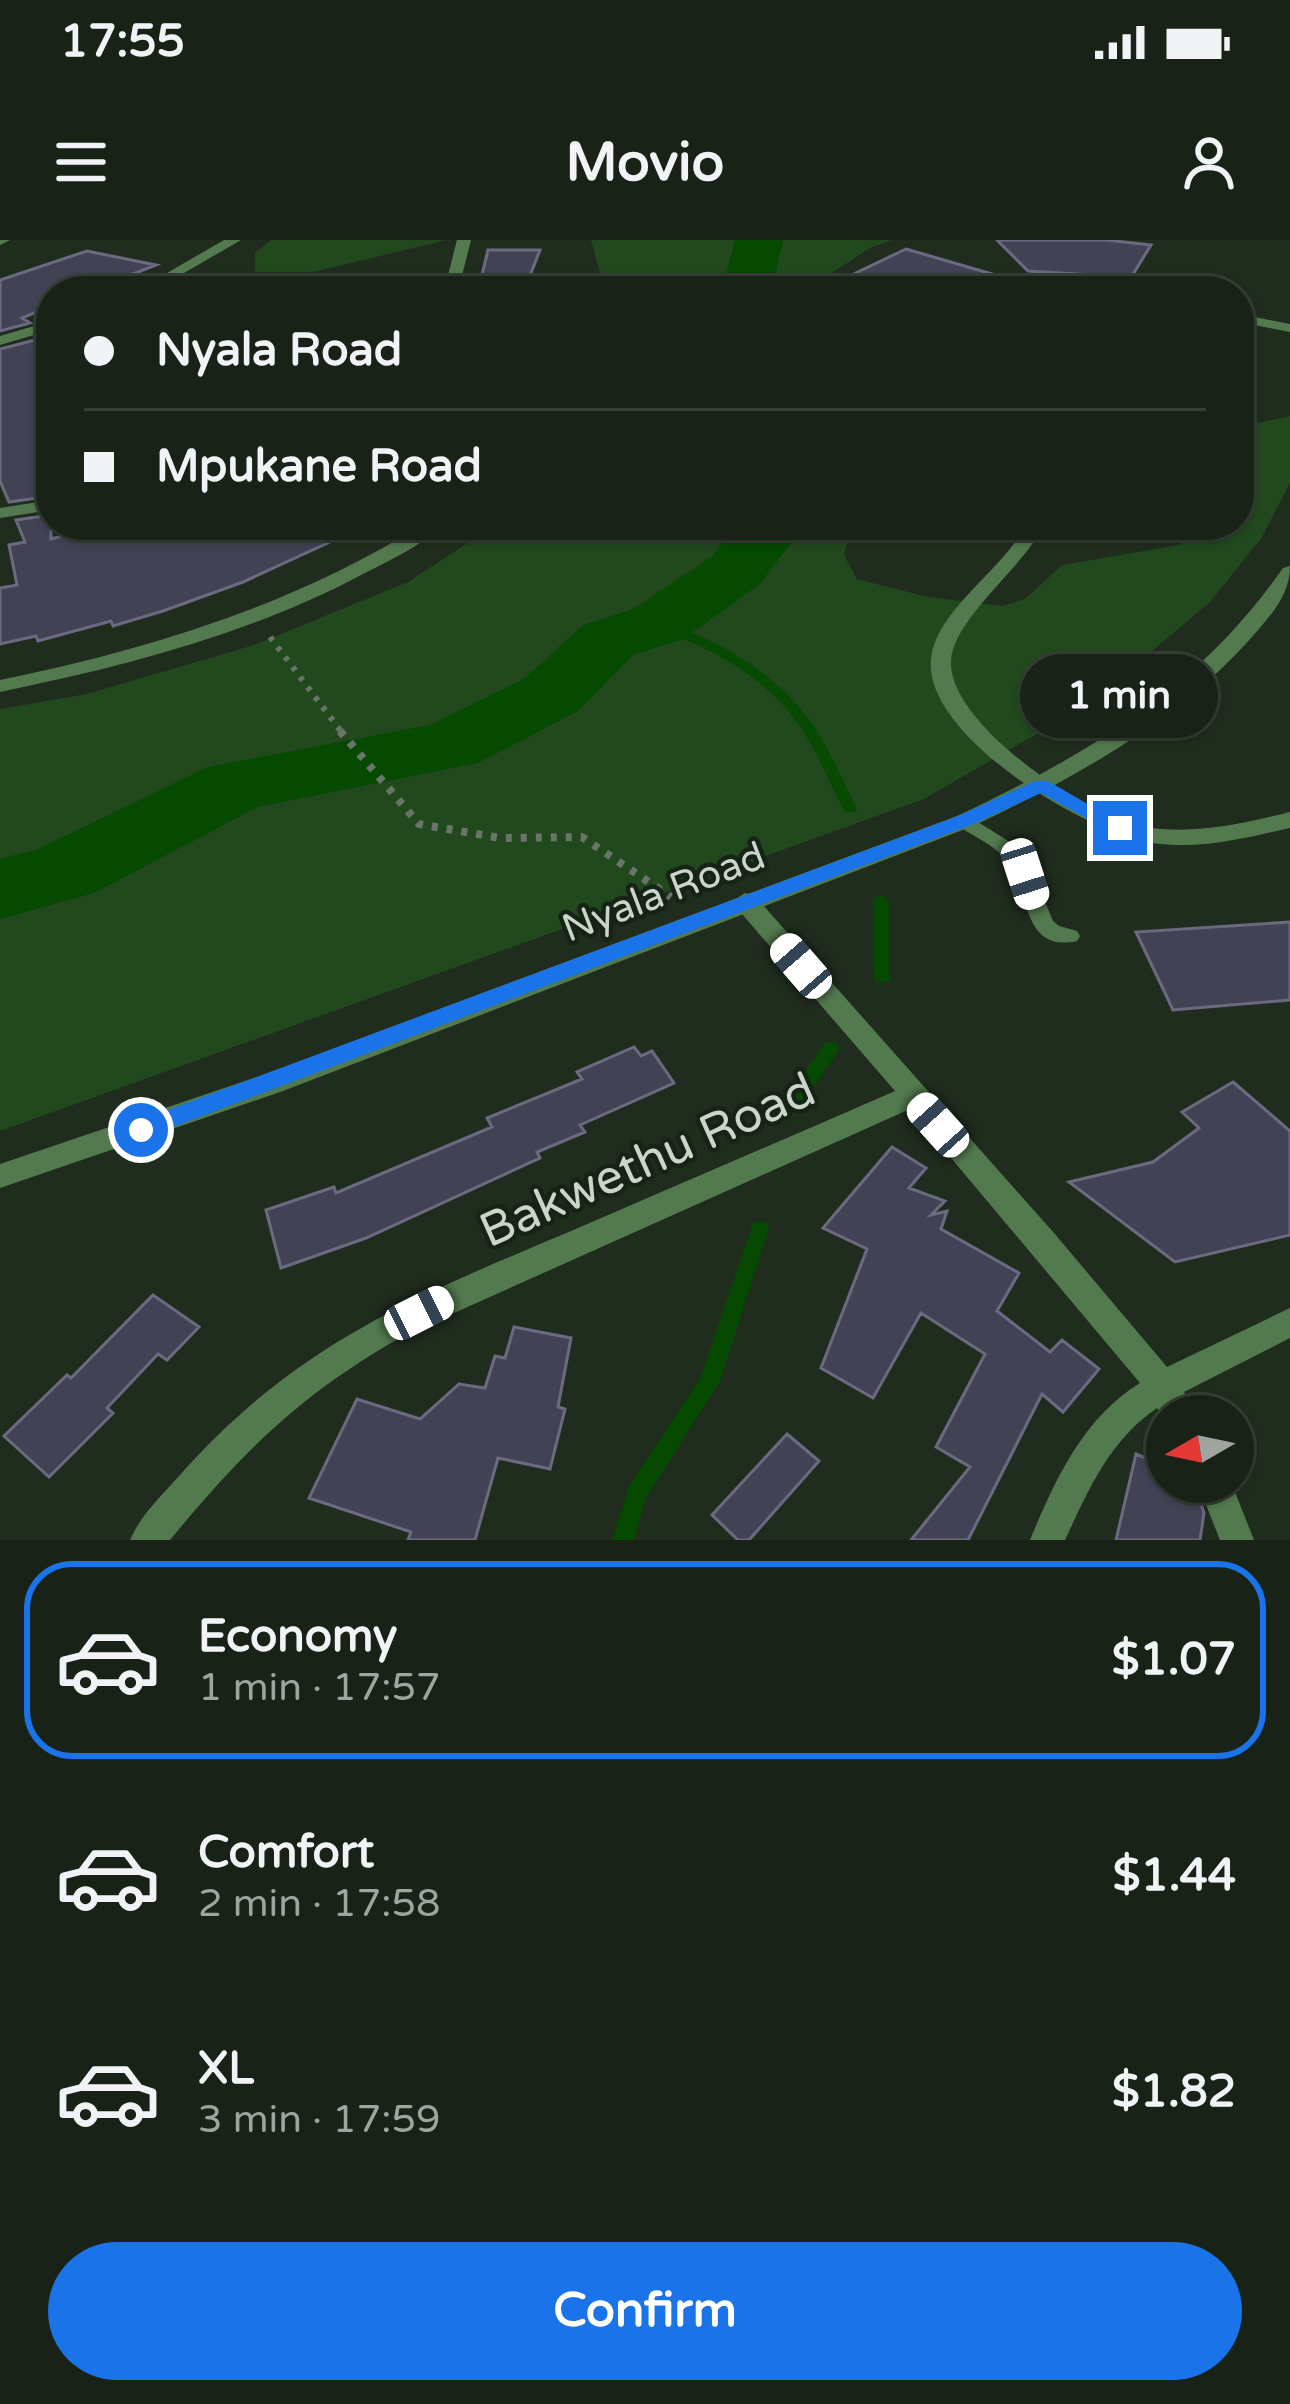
<!DOCTYPE html>
<meta charset="utf-8">
<style>
:root{--surface:#182216;--page:#252f23;--text:#f1f3f6;--muted:#9fa4a1;--line:#363f35;--accent:#1a73e8}
body{margin:0;font-family:"Varela Round",sans-serif;background:var(--page);color:var(--text);height:100vh;display:flex;flex-direction:column;font-size:45px;white-space:nowrap}
*{box-sizing:border-box;margin:0}
p{font-size:39px;color:var(--muted)}
.icon{flex:none;width:66px;height:66px;fill:none;stroke:currentColor;stroke-width:2;stroke-linecap:round;stroke-linejoin:round}
.map{position:relative;height:1300px;overflow:hidden}
.drawer{display:flex;flex-direction:column;background:var(--surface);flex:1}
.drawer>*{flex:none}
.top-card{position:absolute;left:36px;top:36px;width:1218px;height:264px;border-radius:48px;box-shadow:0 3px 9px #0004,0 0 0 3px var(--line);display:grid;align-content:center;height:264px;padding:0 48px;background:var(--surface)}
.needle{width:78px;rotate:261deg}
.tools{position:absolute;left:1146px;top:1155px;display:grid;gap:24px}
.tools a{display:grid;place-items:center;width:108px;height:108px;border-radius:50%;background:var(--surface);box-shadow:0 3px 9px #0004,0 0 0 3px var(--line);font-size:60px}
.end{position:absolute;width:54px;height:54px;margin:-27px;border:15px solid #1a73e8;background:#fff;box-shadow:0 0 0 6px #fff}
.from{border-radius:50%}
.bubble{position:absolute;height:84px;border-radius:42px;background:var(--surface);box-shadow:0 3px 9px #0004,0 0 0 3px var(--line);font-size:39px;font-weight:800;line-height:84px;text-align:center}
.car{position:absolute;width:36px;height:72px;margin:-36px -18px;border-radius:15px;box-shadow:0 0 9px 3px #0007;background:linear-gradient(#fff 24%,#345 0 40%,#fff 0 76%,#345 0 86%,#fff 0)}
.top-card b{display:flex;align-items:center;gap:42px;height:114px;font-size:45px}
.top-card b+b{border-top:3px solid var(--line)}
.top-card i{width:30px;height:30px;background:var(--text)}
ul{padding:21px 0 0;list-style:none}
li{display:flex;align-items:center;gap:36px;height:198px;margin:0 24px 18px;padding:0 24px;border:6px solid transparent;border-radius:48px}
li div{flex:1}
li b{display:block;font-size:45px}
li em{font-style:normal;font-weight:800}
li.on{border-color:var(--accent)}
li>.icon{width:108px;height:108px;stroke-width:1.5}
.button{display:flex;gap:24px;margin-top:auto;padding:24px 48px}
.button a{flex:1;height:138px;border-radius:72px;background:var(--accent);color:#fff;font-size:48px;font-weight:800;line-height:138px;text-align:center}
.status{display:flex;justify-content:space-between;align-items:center;height:84px;padding:0 60px;background:var(--surface);direction:ltr}
.status svg{height:33px;fill:currentColor}
header{display:flex;justify-content:space-between;align-items:center;height:156px;padding:0 48px;background:var(--surface);font-size:54px;font-weight:800}
.map>svg:first-child{display:block}
.green{fill:#22481e}
.lines{fill:none;stroke-linecap:round;stroke-linejoin:round}
.stream{fill:#054a00;fill-rule:evenodd}
.river{fill:#054a00;fill-rule:evenodd}
.building{fill:#434255;stroke:#6b6a80;stroke-width:3}
.path-far1{stroke:#697568;stroke-width:6;stroke-dasharray:4.5 8;stroke-linecap:butt}
.path{stroke:#697568;stroke-width:8;stroke-dasharray:6 9;stroke-linecap:butt}
.service{fill:#537a4e;fill-rule:evenodd}
.minor{fill:#537a4e;fill-rule:evenodd}
.tertiary{fill:#537a4e;fill-rule:evenodd}
.route{fill:#1a73e8}
.labels{text-anchor:middle;stroke-width:9;stroke-linejoin:round;paint-order:stroke}
.street-label{font-size:39px;fill:#ccd5cb;stroke:#162315}
.near-street-label{font-size:48px;fill:#ccd5cb;stroke:#162315}
</style>
<div class="status"><b>17:55</b><svg viewBox="0 0 49 12"><path d="M0 12V9h3v3zM5 12V6h3v6zM10 12V3h3v9zM15 12V0h3v12zM26 1h20v11H26zM47 4h2v5h-2z"/></svg></div>
<header><svg class="icon" aria-label="menu" viewBox="0 0 24 24"><path d="M4 6h16M4 12h16M4 18h16"/></svg>Movio<svg class="icon" aria-label="person" viewBox="0 0 24 24"><circle cx="12" cy="8" r="4"/><path d="M4 21q1-7 8-7t8 7"/></svg></header>
<div class="map">
<svg width="1290" height="1300" viewBox="0 0 1290 1300">
<rect width="100%" height="100%" fill="#202d1e"/>
<path class="green" d="M271 0H447L313 32H255V13Z
M591 0H892L870 8 821 40 820 51H605Z
M1290 176V243L1262 297 1210 362 1092 462 924 559 0 891V469L87 454 254 405 408 342 495 285H852L844 315 857 339 928 357 1003 366 1025 359 1062 325 1179 305 1199 285H1239V187Z"/>
<g class="lines">
<path class="stream" d="M658 380C718 399 777 433 813 485 830 511 843 541 857 569L855 572H845C830 545 819 514 801 488 766 436 710 408 654 387V381Z
M881 655 889 660 890 738 888 742H876L874 738 873 660Z
M831 802 837 803 839 808 837 813 796 872 790 874 784 872 781 867 784 862 825 803Z
M760 981 767 983 769 989 720 1141 646 1258 634 1300H612L629 1246 701 1137 751 989 753 983Z"/>
<path class="river" d="M735 0H783L772 51H722Z
M738 285H805L759 345 683 399 633 415 578 471 478 523 258 567 94 653 0 679V619L38 609 208 527 430 485 524 439 583 385 633 369 711 317Z"/>
</g>
<path class="building" d="M997 0H1106L1151 5 1127 44 1093 35 1028 31Z
M906 9 999 36 973 51H818Z
M488 10H540L524 51H478Z
M87 11 156 25 90 51H51V66L22 78 30 83 0 91V40Z
M51 96V256L9 262 0 241V109Z
M51 275V299L104 285H367L243 342 163 371 113 386 111 381 38 401 36 396 0 404V348L17 345 9 305 25 302 16 280Z
M1290 682V760L1173 770 1136 692Z
M634 807 641 816 652 811 674 843 580 885 585 892 537 912 540 918 366 998 281 1028 266 970 334 947 336 953 492 887 487 878 582 839 577 832Z
M1233 842 1290 891V995L1175 1022 1069 942 1153 922 1199 888 1182 872Z
M892 907 926 928 909 948 945 961 931 975 947 971 941 989 1019 1033 997 1071 1050 1112 1062 1100 1099 1129 1063 1172 1042 1154 968 1300H911L970 1227 936 1207 985 1114 921 1073 873 1158 821 1128 867 1009 823 988Z
M153 1055 199 1087 167 1120 158 1114 107 1168 113 1173 49 1237 4 1196 67 1135 71 1138Z
M514 1087 571 1098 558 1167 565 1169 550 1229 498 1218 475 1300H408L411 1292 309 1258 357 1159 420 1179 459 1144 485 1148 495 1116 505 1118Z
M787 1194 819 1221 749 1300H738L712 1275Z
M1136 1214 1167 1227V1242H1193L1204 1273 1200 1300H1116Z"/>
<g class="lines">
<path class="path-far1" d="M270 397 343 494"/>
<path class="path" d="M340 491 419 584 500 598 582 597 671 657"/>
<path class="service" d="M965 574 1023 610 1053 681 1059 686 1077 691 1080 696 1077 701C1019 714 1031 645 1005 618 993 605 972 595 958 586L955 581 958 576Z"/>
<path class="minor" d="M0 0H10L0 5Z
M224 0H241L153 51H136Z
M457 0H471L458 51H444Z
M1037 34 1093 39 1134 51 1037 42 977 51 996 41Z
M1239 74 1290 84V92L1239 82Z
M51 81V90L0 105V96Z
M51 260V270L0 278V268Z
M422 285H443C422 305 391 320 365 333 251 394 126 426 0 452V440C150 409 291 366 422 285Z
M1026 285H1044C1023 328 954 378 951 420 947 484 1088 577 1144 587 1195 595 1241 584 1290 572V588C1244 598 1201 610 1153 603 1088 594 923 496 931 419 936 370 1004 329 1026 285Z
M745 653 754 655 1054 993 1167 1127 1290 1068V1098L1184 1152 1197 1176H1167V1183L1157 1168C1109 1201 1089 1249 1065 1300H1030C1055 1240 1083 1178 1140 1143L910 869 407 1094C304 1151 244 1210 170 1300H130C140 1276 162 1255 179 1236 300 1099 423 1054 585 985 689 940 792 896 895 851L736 667 733 661Z
M1197 1242H1231L1254 1300H1220Z"/>
<path class="tertiary" d="M1290 326C1290 356 1270 376 1251 398 1175 483 1074 538 973 586L283 851 0 948V924L263 835 957 576C1088 514 1199 449 1283 328Z"/>
</g>
<path class="route" d="M1035 541H1048L1129 588 1113 593 1041 553 971 585 149 896H133L130 890 133 883 958 576Z"/>
<g class="labels">
<g class="street-label">
<text transform="translate(663 651) rotate(-21)" y="14">Nyala Road</text>
</g>
<g class="near-street-label">
<text transform="translate(647 919) rotate(-24)" y="17">Bakwethu Road</text>
</g>
</g>
</svg>
<div class="tools">
<a><svg class="needle" viewBox="-14 -14 28 28"><path d="M0-13l5 13h-10z" fill="#e53935"/><path d="M0 13l5-13h-10z" fill="#9fa4a1"/></svg></a>
</div>
<i class="end from" style="left:141px;top:890px"></i>
<i class="end" style="left:1120px;top:588px"></i>
<div class="bubble" style="left:1020px;top:414px;width:198px">1 min</div>
<i class="car" style="left:1025px;top:634px;rotate:162deg"></i>
<i class="car" style="left:801px;top:726px;rotate:319deg"></i>
<i class="car" style="left:938px;top:885px;rotate:318deg"></i>
<i class="car" style="left:419px;top:1073px;rotate:63deg"></i>
<div class="top-card">
<b><i class="from"></i>Nyala Road</b>
<b><i></i>Mpukane Road</b>
</div>
</div>
<section class="drawer">
<ul>
<li class="on"><svg class="icon" aria-label="car" viewBox="0 0 24 24"><path d="M5 17H2v-5l4-1 3-4h7l3 4 3 1v5h-3M9 17h6M6 11h13"/><circle cx="7" cy="17" r="2"/><circle cx="17" cy="17" r="2"/></svg><div><b>Economy</b><p>1 min · 17:57</p></div><em>$1.07</em></li>
<li><svg class="icon" aria-label="car" viewBox="0 0 24 24"><path d="M5 17H2v-5l4-1 3-4h7l3 4 3 1v5h-3M9 17h6M6 11h13"/><circle cx="7" cy="17" r="2"/><circle cx="17" cy="17" r="2"/></svg><div><b>Comfort</b><p>2 min · 17:58</p></div><em>$1.44</em></li>
<li><svg class="icon" aria-label="car" viewBox="0 0 24 24"><path d="M5 17H2v-5l4-1 3-4h7l3 4 3 1v5h-3M9 17h6M6 11h13"/><circle cx="7" cy="17" r="2"/><circle cx="17" cy="17" r="2"/></svg><div><b>XL</b><p>3 min · 17:59</p></div><em>$1.82</em></li>
</ul>
<div class="button"><a>Confirm</a></div>
</section>
